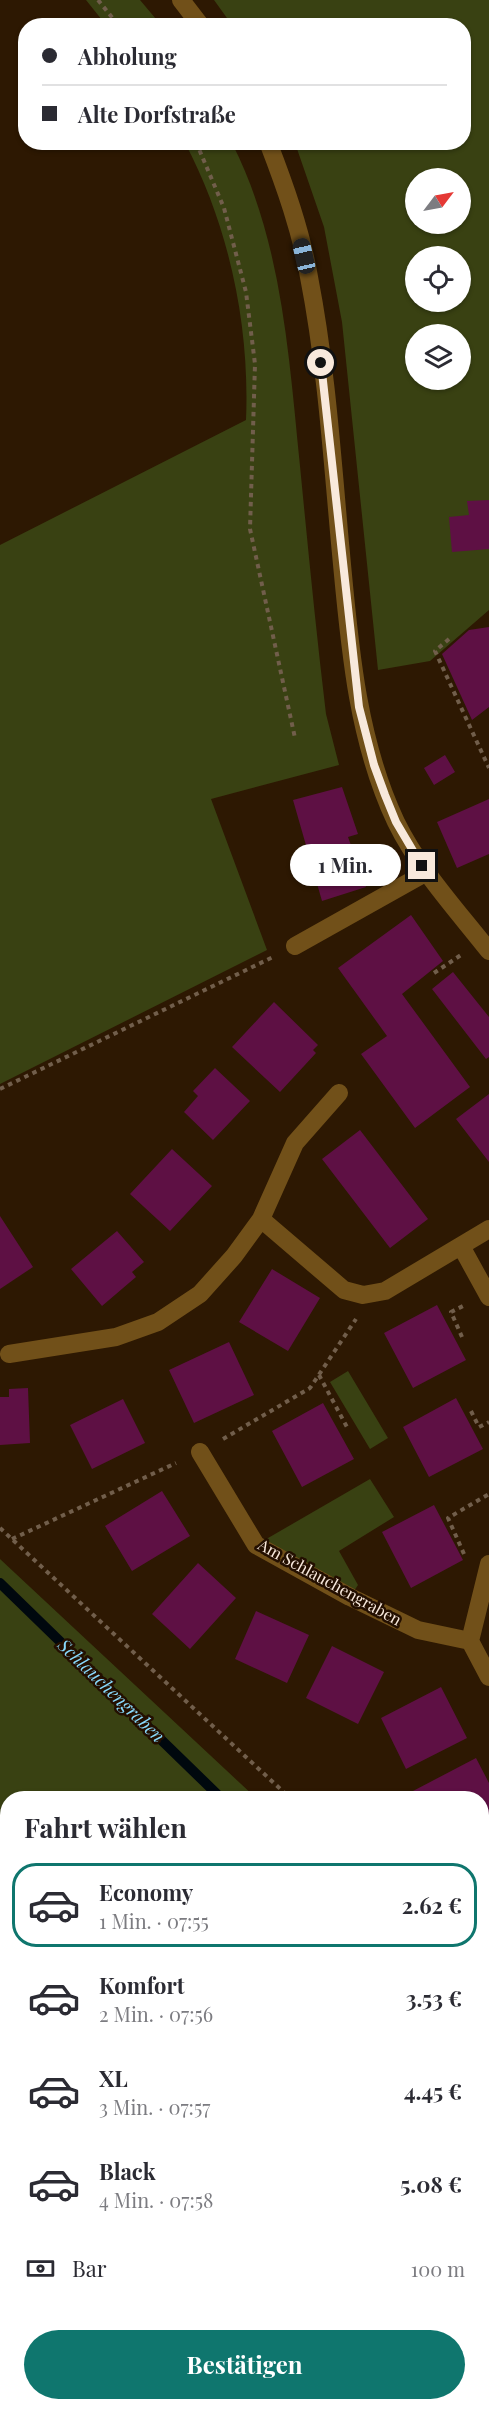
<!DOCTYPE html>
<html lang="de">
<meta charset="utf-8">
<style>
:root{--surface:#fff;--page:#f2f2f3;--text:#2b2b33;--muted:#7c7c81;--line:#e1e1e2;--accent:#0f766e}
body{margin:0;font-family:"Playfair Display",serif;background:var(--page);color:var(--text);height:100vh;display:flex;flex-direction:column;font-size:22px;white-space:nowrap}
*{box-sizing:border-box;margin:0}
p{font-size:20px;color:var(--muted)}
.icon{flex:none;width:33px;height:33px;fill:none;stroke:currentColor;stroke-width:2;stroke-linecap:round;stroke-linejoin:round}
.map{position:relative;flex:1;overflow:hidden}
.drawer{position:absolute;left:0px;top:1791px;width:489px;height:620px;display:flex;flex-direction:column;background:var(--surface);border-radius:24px 24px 0 0;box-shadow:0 2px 4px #0004}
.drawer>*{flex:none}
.banner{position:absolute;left:18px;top:18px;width:453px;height:132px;border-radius:24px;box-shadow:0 2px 4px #0004;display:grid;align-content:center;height:132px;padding:0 24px;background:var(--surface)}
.needle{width:39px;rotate:58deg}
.controls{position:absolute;left:405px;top:168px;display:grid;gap:12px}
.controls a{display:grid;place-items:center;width:66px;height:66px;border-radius:50%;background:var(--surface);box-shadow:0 2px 4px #0004;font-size:30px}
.end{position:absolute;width:27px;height:27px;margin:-14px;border:8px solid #f8e9dc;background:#111;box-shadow:0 0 0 3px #111}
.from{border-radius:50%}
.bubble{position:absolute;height:42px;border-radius:21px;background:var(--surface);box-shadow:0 2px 4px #0004;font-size:20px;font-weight:700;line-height:42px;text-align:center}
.car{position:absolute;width:18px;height:36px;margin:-18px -9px;border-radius:8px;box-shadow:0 0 4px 2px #0007;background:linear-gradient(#222 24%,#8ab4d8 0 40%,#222 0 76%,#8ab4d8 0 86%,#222 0)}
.banner b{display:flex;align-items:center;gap:21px;height:57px;font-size:22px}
.banner b+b{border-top:2px solid var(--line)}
.banner i{width:15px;height:15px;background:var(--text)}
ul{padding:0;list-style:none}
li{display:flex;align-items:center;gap:18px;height:84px;margin:0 12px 9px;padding:0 12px;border:3px solid transparent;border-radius:24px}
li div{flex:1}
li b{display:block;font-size:22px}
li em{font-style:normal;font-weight:700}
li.on{border-color:var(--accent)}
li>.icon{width:54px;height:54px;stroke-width:1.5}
h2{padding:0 24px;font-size:27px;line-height:72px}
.pay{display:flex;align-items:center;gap:15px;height:66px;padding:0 24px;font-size:22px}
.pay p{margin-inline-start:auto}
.primary-button{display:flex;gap:12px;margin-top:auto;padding:12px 24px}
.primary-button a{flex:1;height:69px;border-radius:36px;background:var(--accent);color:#fff;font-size:24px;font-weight:700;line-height:69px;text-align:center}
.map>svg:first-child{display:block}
.green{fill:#394112;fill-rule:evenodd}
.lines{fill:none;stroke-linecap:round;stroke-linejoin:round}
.stream{stroke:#00080e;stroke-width:10}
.building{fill:#5e1044}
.path{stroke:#715e4b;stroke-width:4;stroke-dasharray:4.5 4.5;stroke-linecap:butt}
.minor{stroke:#715019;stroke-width:18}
.route{stroke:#f8e9dc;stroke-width:8}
.labels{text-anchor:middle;stroke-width:5;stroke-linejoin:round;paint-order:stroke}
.street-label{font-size:16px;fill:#f8e9dc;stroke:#230f00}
.water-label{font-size:18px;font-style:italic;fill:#88d8fa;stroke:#230f00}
</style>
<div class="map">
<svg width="489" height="2410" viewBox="0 0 489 2410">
<rect width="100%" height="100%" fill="#2d1802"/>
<path class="green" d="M86 0H140L161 25H106Z
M214 0H489V610L430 661 378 670 342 322 324 227 295 143 464 142V26L232 25ZM416 178H460V224H416ZM416 256H460V302H416ZM416 334H460V380H416Z
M185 143H232C282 241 289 357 300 466 308 548 316 631 326 714L339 765 211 799 267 950 0 1084V545L246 420C250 326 229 226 185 143Z
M348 1371 388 1438 370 1449 330 1382Z
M370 1479 394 1517 339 1551 358 1585 350 1597 256 1545Z
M0 1559 256 1798H8V1959L0 1961Z"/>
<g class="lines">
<path class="stream" d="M0 1583 221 1798
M482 1999 489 1994"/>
</g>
<path class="building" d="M489 500V549L452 552 449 517 469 515 467 501Z
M489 627V707L472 720 442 654 469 630Z
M445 755 455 772 434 785 424 768Z
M342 787 358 834 348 837 366 887 322 901 293 800Z
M489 799V854L457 868 437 822Z
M411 915 443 961 402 994 470 1087 415 1128 361 1054 387 1036 338 968Z
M453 972 489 1017V1057L486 1059 432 989Z
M274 1002 318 1045 313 1050 316 1053 280 1092 232 1047Z
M215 1068 250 1101 213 1140 184 1112 198 1096 193 1091Z
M489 1094V1162L456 1119Z
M360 1130 428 1219 390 1248 322 1159Z
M172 1149 212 1186 170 1231 130 1194Z
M0 1216 33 1267 0 1289Z
M117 1231 144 1262 132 1272 136 1277 102 1306 71 1269Z
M272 1269 320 1298 288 1351 239 1322Z
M437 1305 466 1360 413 1388 384 1333Z
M229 1342 254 1395 194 1423 169 1370Z
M28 1388 30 1443 0 1445V1397H9V1389Z
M456 1398 483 1449 429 1477 403 1427Z
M123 1399 145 1443 92 1469 70 1425Z
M323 1403 354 1459 302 1487 272 1431Z
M162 1491 190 1536 132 1571 105 1526Z
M434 1505 463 1560 411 1588 382 1532Z
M198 1563 236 1598 190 1649 152 1614Z
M256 1611 309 1635 287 1683 235 1659Z
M332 1646 384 1672 358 1724 306 1698Z
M441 1687 467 1738 406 1769 381 1718Z
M476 1758 489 1783V1815L482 1819V1798H417L413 1791Z
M489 1838V1928L483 1932 482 1842Z
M489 2017V2061L482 2050V2022Z
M153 2403H226L222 2410H166Z
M254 2403H308V2410H254Z
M413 2405 436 2407V2410H413Z"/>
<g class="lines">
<path class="path" d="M98 0 119 26
M196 142 224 208 246 292 255 364 250 529 295 738
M449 639 435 651 489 768
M434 973 461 955
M0 1089 273 957
M462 1337 451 1312 465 1305
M319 1375 348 1429
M471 1411 479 1427 489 1422
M223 1439 310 1388 356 1319
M0 1528 290 1798
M12 1539 176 1463
M464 1554 448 1518 489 1494
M482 1971 489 1968"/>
<path class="minor" d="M181 0 201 26
M268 142C285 186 301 231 309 277 326 364 332 455 340 543 349 637 355 735 396 822 419 869 456 909 489 951
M295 946 427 872
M261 1219 344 1290 363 1295 385 1291 489 1229
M461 1246 489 1297
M9 1354 116 1337 158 1322 200 1294 234 1256 261 1219 295 1143 339 1093
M200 1452 256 1545 350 1597 418 1630 470 1641 489 1677
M470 1641 489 1564
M0 2006 8 2015
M482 2385 489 2387
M339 2410 340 2403"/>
</g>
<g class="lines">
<path class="route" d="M321 363 359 707 374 765 385 795 396 822 422 866"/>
</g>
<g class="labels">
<g class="street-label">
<text transform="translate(330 1582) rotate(29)" y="6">Am Schlauchengraben</text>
</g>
<g class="water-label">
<text transform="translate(111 1691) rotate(44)" y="6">Schlauchengraben</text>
</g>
</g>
</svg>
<div class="controls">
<a><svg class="needle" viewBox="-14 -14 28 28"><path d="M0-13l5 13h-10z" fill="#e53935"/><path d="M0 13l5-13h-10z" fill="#7c7c81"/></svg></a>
<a><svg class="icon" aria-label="locate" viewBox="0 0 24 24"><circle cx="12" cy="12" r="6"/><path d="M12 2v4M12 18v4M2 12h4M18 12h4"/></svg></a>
<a><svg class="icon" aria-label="layers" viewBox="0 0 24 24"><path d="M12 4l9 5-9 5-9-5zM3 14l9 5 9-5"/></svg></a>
</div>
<i class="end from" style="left:321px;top:363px"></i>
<i class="end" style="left:422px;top:866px"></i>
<div class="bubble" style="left:290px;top:844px;width:111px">1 Min.</div>
<i class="car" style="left:304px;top:256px;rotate:347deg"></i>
<div class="banner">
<b><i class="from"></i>Abholung</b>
<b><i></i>Alte Dorfstraße</b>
</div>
<section class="drawer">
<h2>Fahrt wählen</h2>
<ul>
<li class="on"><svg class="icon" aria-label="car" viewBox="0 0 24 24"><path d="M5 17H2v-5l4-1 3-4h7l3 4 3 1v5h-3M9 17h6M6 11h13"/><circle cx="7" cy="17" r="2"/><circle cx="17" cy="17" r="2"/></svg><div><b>Economy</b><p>1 Min. · 07:55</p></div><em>2.62 €</em></li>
<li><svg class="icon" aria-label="car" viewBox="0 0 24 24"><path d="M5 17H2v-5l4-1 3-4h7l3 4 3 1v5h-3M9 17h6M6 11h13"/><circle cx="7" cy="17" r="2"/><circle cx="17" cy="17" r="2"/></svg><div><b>Komfort</b><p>2 Min. · 07:56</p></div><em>3.53 €</em></li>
<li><svg class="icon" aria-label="car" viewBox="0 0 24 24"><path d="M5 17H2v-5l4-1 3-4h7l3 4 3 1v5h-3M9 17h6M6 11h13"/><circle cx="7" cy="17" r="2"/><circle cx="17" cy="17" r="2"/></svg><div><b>XL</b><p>3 Min. · 07:57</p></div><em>4.45 €</em></li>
<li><svg class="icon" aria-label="car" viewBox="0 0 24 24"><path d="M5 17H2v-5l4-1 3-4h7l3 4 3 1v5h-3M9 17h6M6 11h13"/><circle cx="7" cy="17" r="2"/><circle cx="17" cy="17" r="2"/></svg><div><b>Black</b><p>4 Min. · 07:58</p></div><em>5.08 €</em></li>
</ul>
<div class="pay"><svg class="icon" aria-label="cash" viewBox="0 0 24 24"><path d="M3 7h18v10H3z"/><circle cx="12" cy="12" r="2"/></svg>Bar<p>100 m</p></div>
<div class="primary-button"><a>Bestätigen</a></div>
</section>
</div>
